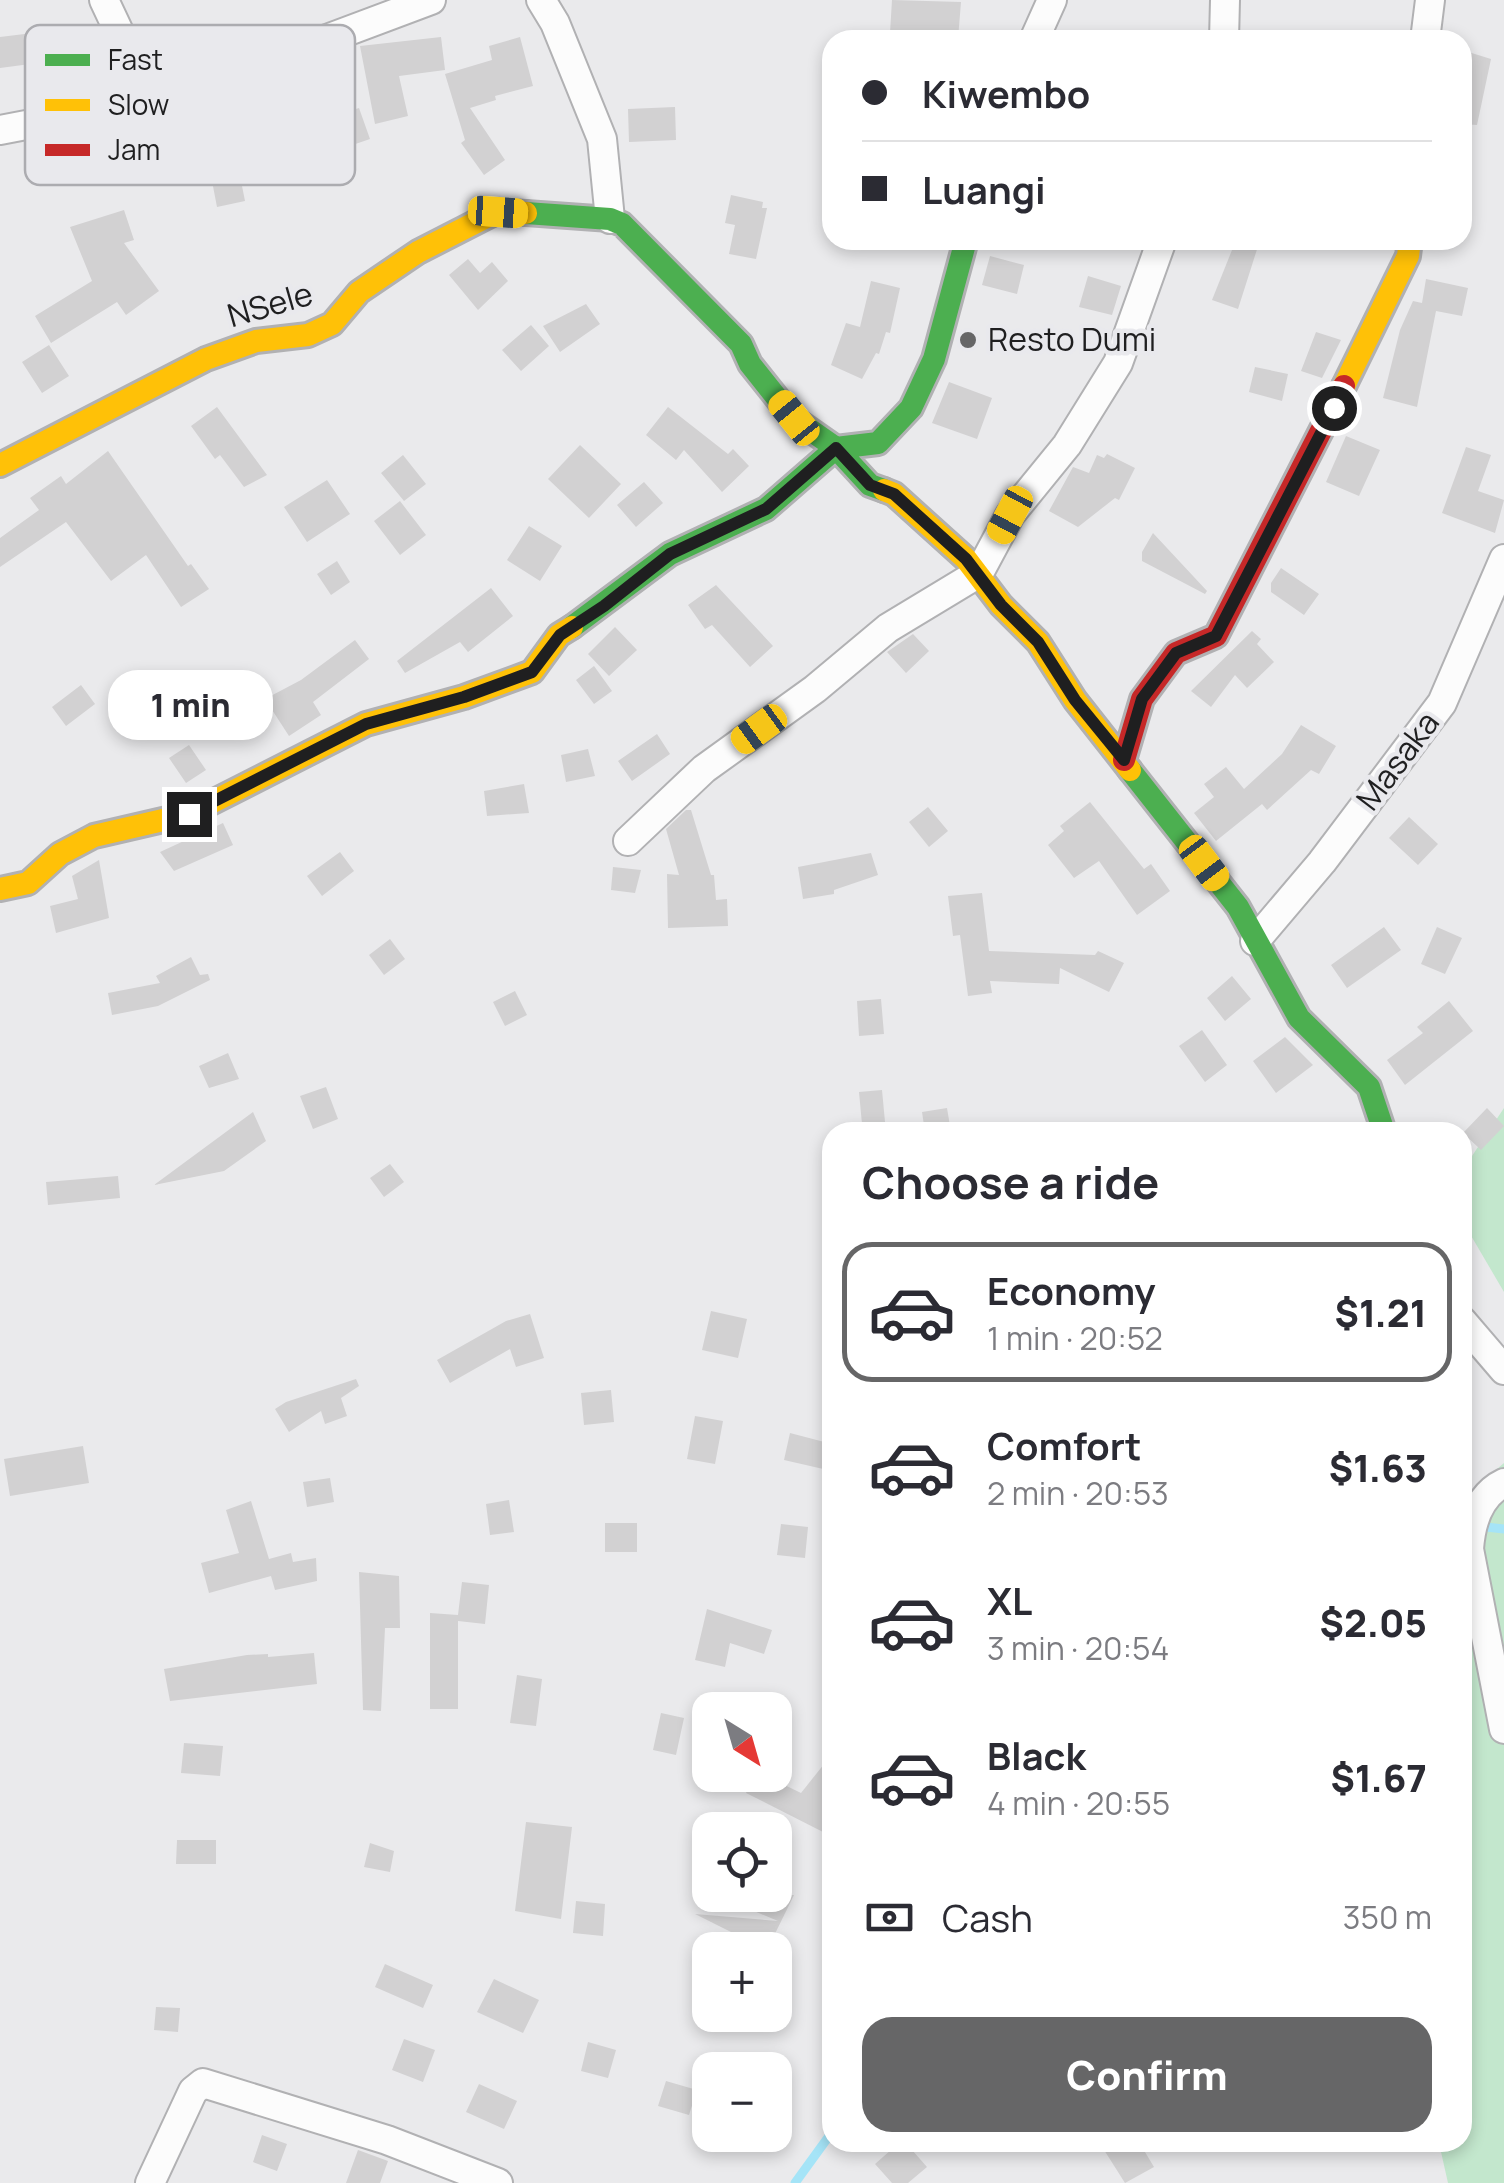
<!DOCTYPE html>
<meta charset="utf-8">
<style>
:root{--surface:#fff;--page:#f7f7f7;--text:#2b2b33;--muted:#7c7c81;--line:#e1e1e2;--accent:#666667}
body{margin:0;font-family:Manrope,sans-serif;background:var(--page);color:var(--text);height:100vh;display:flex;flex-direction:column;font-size:38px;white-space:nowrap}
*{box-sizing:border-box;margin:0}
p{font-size:32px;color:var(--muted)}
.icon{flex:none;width:55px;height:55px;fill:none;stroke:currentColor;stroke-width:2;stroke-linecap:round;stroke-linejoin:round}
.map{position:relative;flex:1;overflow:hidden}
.details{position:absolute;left:822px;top:1122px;width:650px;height:1030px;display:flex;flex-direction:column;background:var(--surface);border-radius:30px;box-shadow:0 5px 15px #0003}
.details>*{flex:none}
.banner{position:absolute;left:822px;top:30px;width:650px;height:220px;border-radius:30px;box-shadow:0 5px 15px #0003;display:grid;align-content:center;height:220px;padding:0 40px;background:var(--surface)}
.needle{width:65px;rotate:143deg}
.fabs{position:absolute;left:692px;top:1692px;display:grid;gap:20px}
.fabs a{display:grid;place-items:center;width:100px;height:100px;border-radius:20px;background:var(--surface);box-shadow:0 5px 15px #0003;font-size:50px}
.end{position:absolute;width:45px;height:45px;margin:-22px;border:12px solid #1f1f20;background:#fff;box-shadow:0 0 0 5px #fff}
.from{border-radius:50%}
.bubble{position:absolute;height:70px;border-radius:30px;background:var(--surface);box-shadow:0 5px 15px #0003;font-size:32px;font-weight:800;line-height:70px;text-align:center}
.car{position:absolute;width:30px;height:60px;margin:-30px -15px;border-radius:12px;box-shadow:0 0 8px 2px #0007;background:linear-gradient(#f5c518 24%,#345 0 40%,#f5c518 0 76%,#345 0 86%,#f5c518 0)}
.banner b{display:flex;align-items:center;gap:35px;height:95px;font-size:38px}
.banner b+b{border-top:2px solid var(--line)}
.banner i{width:25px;height:25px;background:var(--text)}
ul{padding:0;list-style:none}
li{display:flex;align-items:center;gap:30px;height:140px;margin:0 20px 15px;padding:0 20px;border:5px solid transparent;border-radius:30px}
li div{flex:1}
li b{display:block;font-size:38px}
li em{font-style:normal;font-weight:800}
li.current{border-color:var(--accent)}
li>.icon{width:90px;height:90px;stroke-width:1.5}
h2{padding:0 40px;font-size:45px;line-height:120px}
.pay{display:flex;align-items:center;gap:25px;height:110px;padding:0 40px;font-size:38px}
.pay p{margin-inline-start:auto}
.primary-button{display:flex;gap:20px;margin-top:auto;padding:20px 40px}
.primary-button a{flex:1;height:115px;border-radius:30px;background:var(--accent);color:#fff;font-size:40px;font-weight:800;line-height:115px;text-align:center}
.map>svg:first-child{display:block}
.green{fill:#c3e7cd}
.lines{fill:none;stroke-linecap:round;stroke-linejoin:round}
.stream{stroke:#a5e4f7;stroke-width:9}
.building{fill:#d2d1d2}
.street-casing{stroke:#b1b1b3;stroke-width:32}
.fast-casing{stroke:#b1b1b3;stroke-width:28}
.slow-casing{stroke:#b1b1b3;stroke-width:28}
.jam-casing{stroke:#b1b1b3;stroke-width:28}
.street{stroke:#fcfcfc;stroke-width:28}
.fast{stroke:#4caf50;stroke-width:22}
.slow{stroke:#ffc107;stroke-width:22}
.jam{stroke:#c62828;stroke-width:22}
.route{stroke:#1f1f20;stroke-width:12}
.poi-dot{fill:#666667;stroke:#e9e9ed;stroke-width:4}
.labels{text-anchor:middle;stroke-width:9;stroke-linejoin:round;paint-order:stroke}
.street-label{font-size:32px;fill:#1f1f20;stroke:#e9e9ed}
.poi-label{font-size:32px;fill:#1f1f20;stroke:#e9e9ed;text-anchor:start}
.key{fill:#e9e9ed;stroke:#acacb0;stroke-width:2.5}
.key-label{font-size:28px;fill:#1f1f20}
</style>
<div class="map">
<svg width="1504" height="2183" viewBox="0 0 1504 2183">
<rect width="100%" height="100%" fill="#eaeaec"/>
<path class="green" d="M1504 1108V1292L1463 1222 1462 1171Z
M1504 1463V2183H1448L1439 2143 1462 2142 1463 1498Z"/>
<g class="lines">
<path class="stream" d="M1477 1526 1504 1529
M795 2183 832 2132"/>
</g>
<path class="building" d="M892 0 961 2 958 39 890 33Z
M49 31 53 61 0 68V37Z
M441 37 445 70 399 76 408 116 375 124 360 46Z
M520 37 533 86 495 96 496 100 470 108 505 160 484 175 461 143 465 140 445 74 492 60 489 46Z
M1462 50 1491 59 1477 125 1462 124Z
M675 107 676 140 629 142 628 109Z
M359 108 370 139 332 152 321 120Z
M240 176 245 201 217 207 212 181Z
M731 195 763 202 762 208H767L756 259 729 254 735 225 725 223Z
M124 210 134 240 124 243 159 291 126 315 117 302 51 343 35 316 92 281 70 227Z
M1236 240H1260L1238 309 1212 300Z
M990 256 1024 265 1017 294 982 285Z
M468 259 480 273 492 262 508 281 478 310 449 275Z
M1088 276 1121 286 1112 315 1079 307Z
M1426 279 1468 288 1462 316 1436 311 1417 407 1383 398 1400 330 1413 301 1422 303Z
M871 281 900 288 890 333 886 332 879 354 876 353 862 379 831 365 846 323 860 327Z
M586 304 600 324 560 352 543 326Z
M531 325 549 346 521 371 502 350Z
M1316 332 1341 340 1322 378 1301 371Z
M49 345 69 376 42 393 22 362Z
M1255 367 1288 374 1282 401 1249 392Z
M949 382 992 398 977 439 932 423Z
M217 407 267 475 244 487 220 455 215 459 191 426Z
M668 407 728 454 733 449 749 466 722 492 684 450 676 460 646 435Z
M1346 436 1380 450 1359 496 1326 482Z
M580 445 621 484 589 518 548 479Z
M1466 447 1491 455 1478 491 1504 500 1495 533 1442 513Z
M108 451 188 566 191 564 209 589 181 607 146 555 111 581 66 522 0 567V538L39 510 30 498 61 476 66 484Z
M1107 454 1135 468 1119 500 1115 498 1078 527 1049 511 1073 467 1089 473 1097 455 1104 458Z
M403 455 426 484 404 501 381 473Z
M327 480 350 514 307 542 284 507Z
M644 482 663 503 636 527 617 505Z
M400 501 426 535 400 555 374 521Z
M529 526 562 546 540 581 507 560Z
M1153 533 1207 591 1205 594 1142 561V552Z
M337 561 350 582 331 595 317 574Z
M1281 568 1319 594 1304 615 1271 592V583Z
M716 585 773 646 750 667 712 625 705 629 688 605Z
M491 588 513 616 468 652 460 642 405 673 397 661Z
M615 627 637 650 609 676 588 654Z
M1252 631 1261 639 1257 644 1274 662 1247 688 1235 675 1211 707 1191 691Z
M913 634 929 651 906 673 887 652Z
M355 640 369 659 313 702 321 715 289 736 265 699 301 680Z
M594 666 612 691 594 704 576 680Z
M81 685 95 704 66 726 52 707Z
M1301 725 1336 746 1319 774 1311 770 1267 810 1262 804 1216 841 1194 813 1214 797 1204 784 1226 767 1244 789 1282 754Z
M657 734 670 754 632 781 618 761Z
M189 745 206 770 186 783 169 758Z
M588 749 595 776 566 782 561 755Z
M524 784 529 813 487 816 484 791Z
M1090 802 1144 869 1151 864 1170 891 1137 915 1099 861 1074 878 1048 845 1064 831 1060 826Z
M928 807 948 831 929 847 909 822Z
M686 810H691L711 875H714L716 900 727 899 728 926 668 928 667 874 679 875 666 829Z
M1409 817 1438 844 1418 865 1389 838Z
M223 823 233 845 174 871 160 852Z
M340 852 354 871 322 896 307 876Z
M871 853 878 875 834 890V894L803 899 798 867Z
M99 860 109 918 56 933 50 906 78 899 72 876Z
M613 867 641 870 635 893 611 890Z
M982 893 989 951 1095 955 1098 951 1124 963 1109 992 1060 968 1059 984 990 981 992 993 968 996 960 935 953 936 948 896Z
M1384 927 1401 950 1347 988 1331 965Z
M1437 927 1462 938 1445 974 1421 964Z
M390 939 405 959 384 975 369 955Z
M191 957 200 975 208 974 210 980 158 1006 112 1015 108 993 160 983 156 976Z
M1232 976 1251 999 1225 1021 1207 998Z
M515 991 527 1015 505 1026 493 1002Z
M881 999 884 1034 859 1036 857 1001Z
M1449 1001 1473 1031 1405 1085 1387 1060 1423 1033 1417 1027Z
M1202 1030 1227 1065 1205 1082 1179 1046Z
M1285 1037 1313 1065 1276 1093 1253 1061Z
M228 1053 239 1079 209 1088 199 1066Z
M326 1087 338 1119 313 1129 300 1096Z
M882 1090 885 1122 862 1124 859 1092Z
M947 1108 951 1132H925L922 1112Z
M1487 1108 1504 1126 1481 1150 1463 1133Z
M253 1112 266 1141 224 1171 154 1185Z
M390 1164 404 1182 384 1197 370 1178Z
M118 1176 120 1198 48 1205 46 1182Z
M711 1311 747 1319 738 1358 702 1350Z
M530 1314 544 1358 516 1367 510 1349 450 1383 437 1360 506 1321Z
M356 1379 359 1386 341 1398 347 1416 325 1424 321 1411 289 1432 275 1409 286 1402Z
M611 1390 614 1422 584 1425 581 1393Z
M695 1416 723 1421 715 1464 687 1459Z
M790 1433 832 1444V1471L784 1460Z
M83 1446 89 1483 10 1496 4 1459Z
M330 1478 334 1502 307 1507 303 1482Z
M509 1500 514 1532 490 1535 486 1504Z
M251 1501 269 1559 291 1553 293 1562 316 1558 317 1581 275 1590 271 1576 209 1593 201 1563 239 1553 226 1510Z
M605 1523H637V1552H605Z
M781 1524 808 1527 805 1558 777 1555Z
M359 1572 399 1576 400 1628H385L381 1711 363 1710Z
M462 1582 489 1585 485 1624 458 1621V1709H430V1613L458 1615Z
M707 1609 772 1630 764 1654 730 1643 725 1667 695 1660Z
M314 1653 317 1684 170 1701 164 1669 247 1655 268 1654V1657Z
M517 1675 542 1679 536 1726 510 1723Z
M661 1713 684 1718 676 1755 653 1750Z
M184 1743 223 1746 220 1776 181 1773Z
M832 1754V1809L823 1832 746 1793 756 1775H764L801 1793Z
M526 1822 572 1827 561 1919 515 1911Z
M177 1840H216V1864H176Z
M370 1843 394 1851 390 1872 364 1867Z
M716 1895H794L767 1950 695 1914 778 1921Z
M576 1901 605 1904 603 1936 573 1933Z
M385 1964 433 1985 423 2008 375 1987Z
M494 1979 539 2000 523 2033 477 2012Z
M156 2007 180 2008 178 2032 154 2030Z
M404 2039 435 2050 423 2082 392 2070Z
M588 2042 616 2050 608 2078 581 2071Z
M666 2081 697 2090 689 2115 658 2106Z
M479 2084 517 2101 504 2129 466 2112Z
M262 2135 287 2144 277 2171 253 2162Z
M900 2142H905L927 2167 908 2183H892L875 2164Z
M1099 2142H1139L1154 2167 1125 2183Z
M358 2150 388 2161 380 2183H346Z"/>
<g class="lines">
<g class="street-casing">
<path id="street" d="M104 0 128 51 172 97
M541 0 555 23 602 139 610 219
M1034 40 1052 0
M1224 40 1225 0
M1425 40 1430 0
M0 130 172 97 431 0
M628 841 704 769 815 689 888 628 979 573 1010 515 1067 445 1118 363 1162 240
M1255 941 1322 862 1442 703 1504 559
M1462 1321 1504 1370
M1504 1483C1479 1495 1471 1522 1469 1549L1504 1729
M150 2183 193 2091 203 2083 387 2140 498 2183"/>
</g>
<g class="fast-casing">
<path id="fast" d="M526 213 610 219 622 224 741 344 750 364 793 418 836 448 870 485 884 490
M572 627 670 554 766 509 836 448 878 443 911 408 934 359 966 240
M1130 770 1238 907 1299 1018 1369 1087 1384 1132"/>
</g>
<g class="slow-casing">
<path id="slow" d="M1344 386 1408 256 1410 240
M0 465 206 359 256 341 308 335 332 324 359 292 418 252 498 211 526 213
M884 490 894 494 966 559 1001 605 1038 642 1075 700 1130 770
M0 889 28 883 60 854 94 836 189 814 366 724 464 697 532 672 559 635 572 627"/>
</g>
<g class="jam-casing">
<path id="jam" d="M1124 760 1142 699 1176 653 1216 636 1344 386"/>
</g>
<use href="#street" class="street"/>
<use href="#fast" class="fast"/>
<use href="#slow" class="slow"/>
<use href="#jam" class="jam"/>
</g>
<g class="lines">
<path class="route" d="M189 814 366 724 464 697 532 672 560 635 604 606 670 554 766 509 836 448 870 485 894 494 966 559 1001 605 1038 642 1075 700 1124 760 1142 699 1176 653 1216 636 1334 408"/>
</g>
<circle class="poi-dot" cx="968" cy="340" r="10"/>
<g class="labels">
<g class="street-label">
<text transform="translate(270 305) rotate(-16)" y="11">NSele</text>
<text transform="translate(1398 761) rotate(-53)" y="11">Masaka</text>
</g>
<g class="poi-label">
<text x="988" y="351">Resto Dumi</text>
</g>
</g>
<rect x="25" y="25" width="330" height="160" rx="15" class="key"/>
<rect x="45" y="54" width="45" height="12" fill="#4caf50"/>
<rect x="45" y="99" width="45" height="12" fill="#ffc107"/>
<rect x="45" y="144" width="45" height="12" fill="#c62828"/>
<g class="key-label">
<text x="108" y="70">Fast</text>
<text x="108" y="115">Slow</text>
<text x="108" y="160">Jam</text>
</g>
</svg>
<div class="fabs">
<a><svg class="needle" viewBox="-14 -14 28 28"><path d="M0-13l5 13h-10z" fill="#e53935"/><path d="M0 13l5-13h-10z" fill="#7c7c81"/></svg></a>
<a><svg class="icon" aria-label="locate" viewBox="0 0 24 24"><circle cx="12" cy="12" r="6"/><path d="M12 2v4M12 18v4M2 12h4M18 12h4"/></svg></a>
<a>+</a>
<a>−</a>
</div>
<i class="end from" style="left:1334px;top:408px"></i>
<i class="end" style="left:189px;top:814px"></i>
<div class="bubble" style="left:108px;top:670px;width:165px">1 min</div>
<i class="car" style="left:498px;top:212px;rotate:94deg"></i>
<i class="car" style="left:794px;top:418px;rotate:321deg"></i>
<i class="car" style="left:1010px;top:515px;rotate:208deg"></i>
<i class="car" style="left:759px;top:729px;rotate:234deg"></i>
<i class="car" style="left:1204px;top:863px;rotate:143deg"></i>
<div class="banner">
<b><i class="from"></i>Kiwembo</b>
<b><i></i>Luangi</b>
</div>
<section class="details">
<h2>Choose a ride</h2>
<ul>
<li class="current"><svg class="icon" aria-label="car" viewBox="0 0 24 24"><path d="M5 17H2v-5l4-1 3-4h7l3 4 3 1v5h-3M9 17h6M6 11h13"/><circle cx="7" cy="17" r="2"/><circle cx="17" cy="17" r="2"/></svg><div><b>Economy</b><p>1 min · 20:52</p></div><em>$1.21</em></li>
<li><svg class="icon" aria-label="car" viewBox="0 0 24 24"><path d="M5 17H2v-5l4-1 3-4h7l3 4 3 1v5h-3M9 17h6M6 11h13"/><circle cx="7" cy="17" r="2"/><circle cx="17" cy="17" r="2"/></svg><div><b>Comfort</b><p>2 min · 20:53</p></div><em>$1.63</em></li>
<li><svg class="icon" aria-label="car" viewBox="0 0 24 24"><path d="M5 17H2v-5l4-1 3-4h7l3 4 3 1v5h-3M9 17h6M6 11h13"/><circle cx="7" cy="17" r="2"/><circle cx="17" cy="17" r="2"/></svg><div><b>XL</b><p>3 min · 20:54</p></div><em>$2.05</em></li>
<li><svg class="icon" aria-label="car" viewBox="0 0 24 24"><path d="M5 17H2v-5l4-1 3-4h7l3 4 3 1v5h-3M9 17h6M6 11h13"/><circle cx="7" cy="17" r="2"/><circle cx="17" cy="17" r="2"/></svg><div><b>Black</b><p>4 min · 20:55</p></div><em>$1.67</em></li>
</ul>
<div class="pay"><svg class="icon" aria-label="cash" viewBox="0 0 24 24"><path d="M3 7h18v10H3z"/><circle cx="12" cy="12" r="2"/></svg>Cash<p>350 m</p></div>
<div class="primary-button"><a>Confirm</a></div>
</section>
</div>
